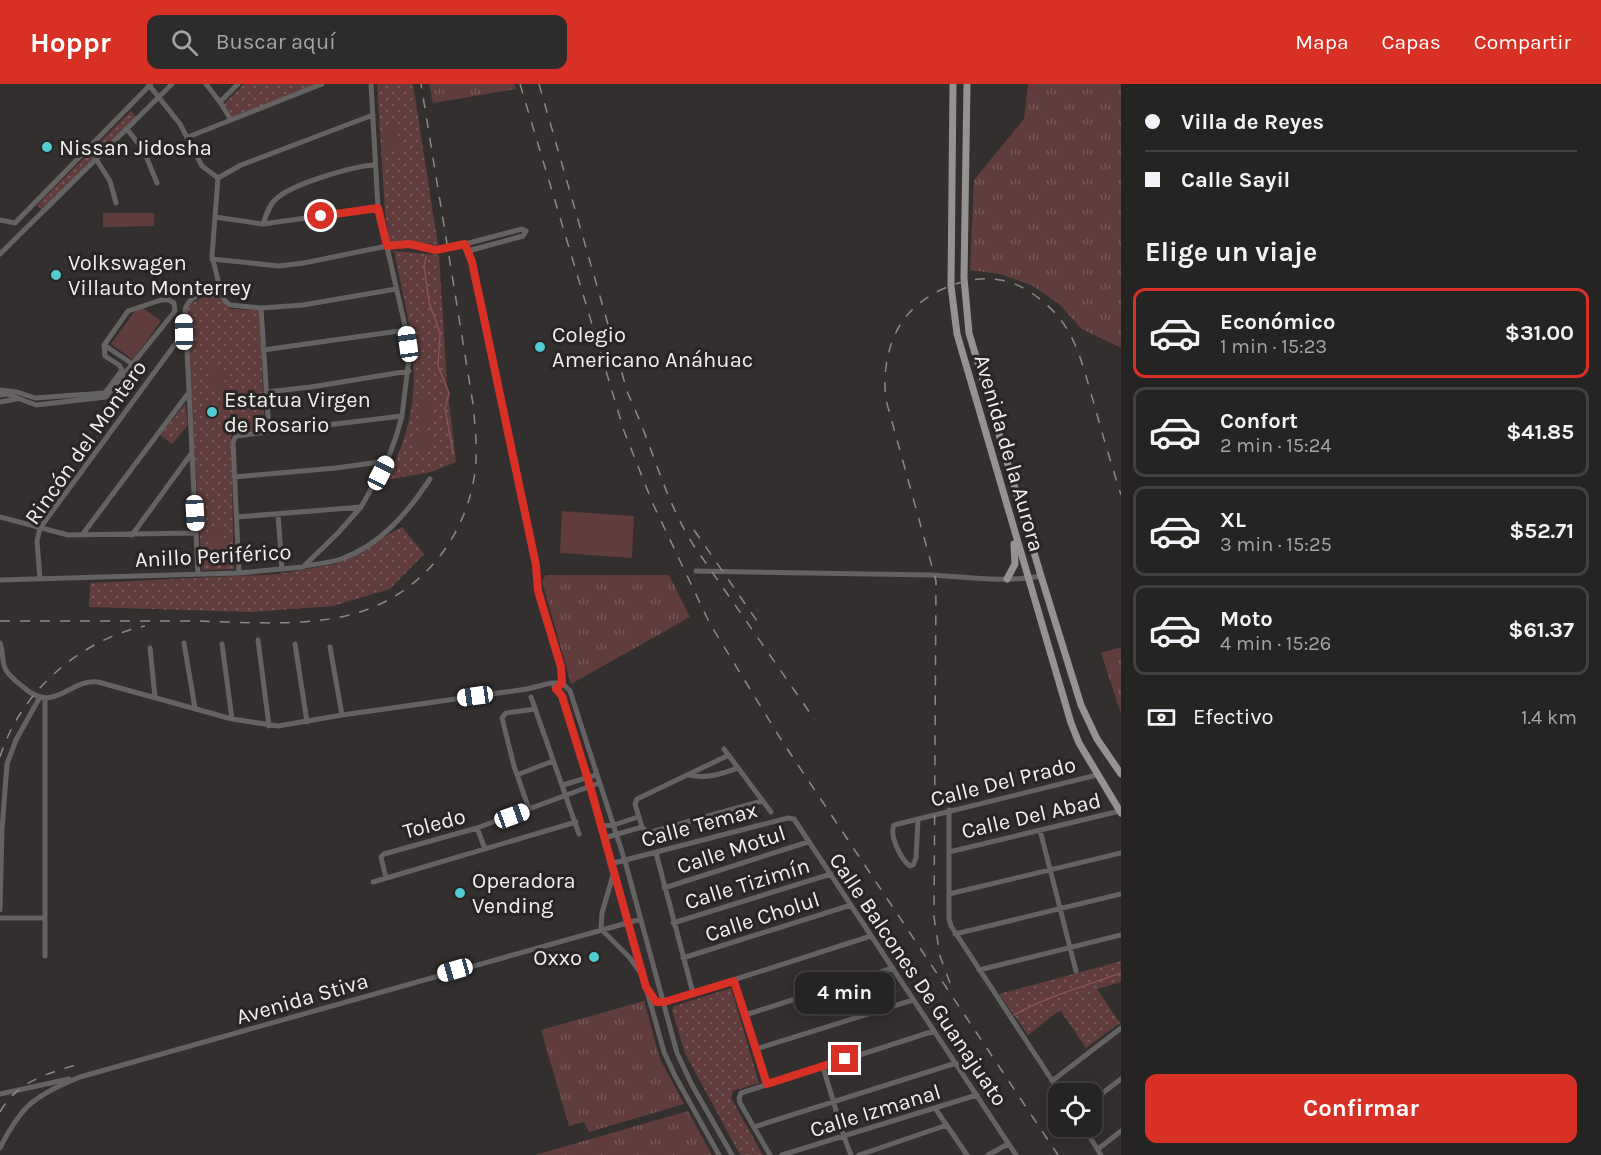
<!DOCTYPE html>
<html lang="es">
<meta charset="utf-8">
<style>
:root{--surface:#262323;--page:#2e2b2b;--text:#f1f3f6;--muted:#a4a4a6;--line:#424041;--accent:#d93025}
body{margin:0;font-family:Karla,sans-serif;background:var(--page);color:var(--text);height:100vh;display:flex;flex-direction:column;font-size:22px;white-space:nowrap}
*{box-sizing:border-box;margin:0}
p{font-size:20px;color:var(--muted)}
.icon{flex:none;width:33px;height:33px;fill:none;stroke:currentColor;stroke-width:2;stroke-linecap:round;stroke-linejoin:round}
.map{position:relative;flex:1;overflow:hidden}
.drawer{display:flex;flex-direction:column;background:var(--surface);width:480px}
.drawer>*{flex:none}
.guide{display:grid;align-content:center;height:132px;padding:0 24px;background:var(--surface)}
.tools{position:absolute;left:1048px;top:999px;display:grid;gap:12px}
.tools a{display:grid;place-items:center;width:54px;height:54px;border-radius:12px;background:var(--surface);box-shadow:0 3px 15px #0003,0 0 0 2px var(--line);font-size:30px}
.end{position:absolute;width:27px;height:27px;margin:-14px;border:8px solid #d93025;background:#fff;box-shadow:0 0 0 3px #fff}
.from{border-radius:50%}
.bubble{position:absolute;height:42px;border-radius:12px;background:var(--surface);box-shadow:0 3px 15px #0003,0 0 0 2px var(--line);font-size:20px;font-weight:700;line-height:42px;text-align:center}
.car{position:absolute;width:18px;height:36px;margin:-18px -9px;border-radius:8px;box-shadow:0 0 4px 2px #0007;background:linear-gradient(#fff 24%,#345 0 40%,#fff 0 76%,#345 0 86%,#fff 0)}
.guide b{display:flex;align-items:center;gap:21px;height:57px;font-size:22px}
.guide b+b{border-top:2px solid var(--line)}
.guide i{width:15px;height:15px;background:var(--text)}
ul{padding:0;list-style:none}
li{display:flex;align-items:center;gap:18px;height:90px;margin:0 12px 9px;padding:0 12px;border:3px solid var(--line);border-radius:12px}
li div{flex:1}
li b{display:block;font-size:22px}
li em{font-style:normal;font-weight:700}
li.current{border-color:var(--accent)}
li>.icon{width:54px;height:54px;stroke-width:1.5}
h2{padding:0 24px;font-size:27px;line-height:72px}
.pay{display:flex;align-items:center;gap:15px;height:66px;padding:0 24px;font-size:22px}
.pay p{margin-inline-start:auto}
.cta{display:flex;gap:12px;margin-top:auto;padding:12px 24px}
.cta a{flex:1;height:69px;border-radius:12px;background:var(--accent);color:#fff;font-size:24px;font-weight:700;line-height:69px;text-align:center}
header{display:flex;align-items:center;gap:36px;box-sizing:border-box;height:84px;padding:0 30px;background:var(--accent);color:#fff}
header strong{font-size:28px}
nav{display:flex;gap:33px;margin-inline-start:auto;font-size:21px}
.search{width:420px;height:54px;background:var(--page);display:flex;align-items:center;gap:15px;box-sizing:border-box;padding:0 21px;border-radius:12px;color:var(--muted);font-size:22px}
main{display:flex;flex:1;min-height:0}
.map>svg:first-child{display:block}
.grass{fill:url(#grass-tufts)}
.park{fill:url(#park-dots)}
.garden{fill:#603c3c}
.lines{fill:none;stroke-linecap:round;stroke-linejoin:round}
.stream{stroke:#875354;stroke-width:1.5}
.minor{stroke:#646262;stroke-width:5}
.major{stroke:#979292;stroke-width:7}
.rail{stroke:#8c8888;stroke-width:1.5;stroke-dasharray:10 10;stroke-linecap:butt}
.route{stroke:#d93025;stroke-width:8}
.poi-dot{fill:#52ccd1;stroke:#292525;stroke-width:2}
.labels{text-anchor:middle;stroke-width:6;stroke-linejoin:round;paint-order:stroke}
.poi-label{font-size:22px;fill:#f1eeee;stroke:#292525;text-anchor:start}
.street-label{font-size:22px;fill:#f1eeee;stroke:#292525}
</style>
<header>
<strong>Hoppr</strong>
<div class="search"><svg class="icon" aria-label="search" viewBox="0 0 24 24"><circle cx="10" cy="10" r="6"/><path d="M15 15l6 6"/></svg>Buscar aquí</div>
<nav><a>Mapa</a><a>Capas</a><a>Compartir</a></nav>
</header>
<main>
<div class="map">
<svg width="1121" height="1071" viewBox="0 0 1121 1071">
<defs>
<pattern id="grass-tufts" width="24" height="20" patternUnits="userSpaceOnUse" patternTransform="scale(1.5)"><rect width="24" height="20" fill="#603c3c"/><path d="M3 7l-1-3M5 7V3M7 7l1-3M15 17l-1-3M17 17v-4M19 17l1-3" fill="none" stroke="#775858"/></pattern>
<pattern id="park-dots" width="8" height="8" patternUnits="userSpaceOnUse" patternTransform="scale(1.5)"><rect width="8" height="8" fill="#603c3c"/><path d="M2 2h.1M6 6h.1" fill="none" stroke="#775858" stroke-width="1.8" stroke-linecap="round"/></pattern>
</defs>
<rect width="100%" height="100%" fill="#332f2f"/>
<path class="grass" d="M429 0H514L516 5 433 19Z
M1028 0H1121V264L1082 245 1058 219 1033 202 1000 190 970 186 974 96 1024 35Z
M546 491H669L690 533 571 600 542 497Z
M1121 563V630L1101 569Z
M644 917 660 975 684 1020 589 1048 584 1038 569 1042 541 946Z
M688 1027 712 1071H535Z"/>
<path class="park" d="M244 0H321L233 34 224 20Z
M377 0H413L438 161 419 158 390 159 385 129Z
M131 27 136 33 43 127 37 121Z
M394 167 439 171 447 300 456 378 431 388 387 396C395 377 405 356 409 336 422 279 405 223 394 167Z
M218 209 230 225 259 226 265 346 231 351 234 485 202 486 186 231 189 221 205 212Z
M185 320 188 341 172 360 160 351Z
M402 443 424 470 390 505 333 522 251 528 89 523 90 499 278 490 336 480Z
M1121 877V898L1097 905 1120 939 1086 964 1060 926 1028 951 999 910Z
M731 904 759 999 733 1007 731 1014 763 1071H740L685 969 672 926 674 922Z"/>
<path class="garden" d="M396 40 400 65 386 67 382 43Z
M103 129H154V142L103 143Z
M143 224 161 237 133 276 111 260 135 227Z
M210 280H223L225 305 212 306Z
M433 313 434 339 420 340 418 315Z
M412 356a10 10 0 1 1 20 0a10 10 0 1 1-20 0Z
M562 427 634 432 632 474 560 469Z
M222 445 224 469 213 470 211 446Z"/>
<g class="lines">
<path class="stream" d="M426 173 424 182 429 218 440 249 438 282 449 309 445 325 453 368
M1014 931C1048 912 1085 902 1121 889"/>
<path class="minor" d="M206 0 220 18 231 36
M149 1 180 40 202 82 218 94
M220 18 238 0
M127 45 144 67 157 99
M188 53 322 0
M96 75 110 97 116 119
M218 94 212 172 220 204 225 217 230 221 261 224 303 221 396 205
M218 94 241 81 373 31
M215 133 263 140 378 124
M0 136 15 139 151 0
M263 140C266 131 269 121 276 115 292 100 353 82 375 81
M465 160 522 145 526 147 523 152 468 167
M0 170 172 0
M212 175 279 182 304 179 387 162 409 160 436 166 465 160 472 178 535 476 538 507 561 583 562 599 556 605
M261 224 269 348
M104 261 134 281
M263 266 406 246
M0 306 17 308 35 314 105 309 122 286 119 281 105 272 104 261 128 227 161 216H169L174 219 175 227 106 313 36 321 7 310 0 311
M266 308 311 303 409 287
M0 318 16 315
M234 393 336 384 387 377
M278 430 282 486
M0 433 68 451 196 449
M237 433 361 423
M82 451 187 311
M132 451 191 370
M304 482C316 480 329 479 341 475 381 461 408 428 430 395
M696 487C774 489 852 489 931 491 967 493 1005 499 1041 492
M239 489 233 358 236 352 402 332
M198 490 185 226C189 210 206 209 220 204
M40 495 37 457 40 444 184 248
M0 496 239 489 303 483 338 449 361 423 387 377 396 353 402 332 409 274 406 246 378 124 371 0
M258 556 269 642
M0 559C4 568 1 578 6 586 10 593 17 598 23 603 55 631 68 595 98 598L232 635 278 642 342 631 527 605 551 599H562L570 607 625 777 677 969 692 1001 732 1071
M184 559 195 624
M222 560 232 635
M295 560 307 638
M330 563 342 631
M150 564 155 613
M554 603 562 612 591 706 664 968 675 992 719 1071
M531 613 579 750
M724 665 771 728
M517 691 553 677
M689 691C707 695 721 690 738 684
M563 701 596 691
M529 725 514 682 502 634 506 629 535 625
M949 726V835L951 842 1061 1010
M918 736 916 774 913 781 910 782C901 776 889 751 894 741L1097 691
M601 742 614 741 638 733
M642 743 635 720 637 715 729 671
M477 744 485 765
M1040 746 1076 887
M604 754 642 743 646 747 651 748 762 717
M949 768 1120 727
M656 769 693 909
M610 780 788 734 794 735 1016 1071
M613 791 602 829 601 845 630 874 640 888
M386 794 381 773 384 770 477 744 599 699
M373 798 576 738
M664 804 808 758
M949 810 1121 769
M0 826 2 745 7 680 16 656 40 613
M0 834H45
M673 839 831 790
M955 850 1121 810
M45 872V615
M683 874 851 821
M979 886 1121 851
M734 897 767 1000
M650 912 656 918H664L871 852
M745 931 893 884
M756 965 913 916
M823 983 844 1053 851 1071
M1052 997 1121 944
M0 1010 69 995
M1092 1017 1121 995
M935 1024 967 1071
M1083 1042 1101 1071
M754 1043 956 979
M0 1064C22 1020 35 1012 80 993L641 835
M1098 1065 1121 1047
M770 1071 740 1019 739 1014 741 1009 934 947
M782 1071 977 1011
M859 1071 947 1041
M988 1071 1008 1060"/>
<path class="major" d="M953 0 951 202 957 250 1071 639 1079 659 1121 729
M967 0 964 194 969 249 1041 492 1081 621 1097 655 1121 690
M1007 495 1015 480 1014 460"/>
<path class="rail" d="M520 0 624 347 653 420 710 540 782 657 1058 1071
M539 0 628 310C652 360 664 415 694 462L815 636
M694 446 757 537
M0 537C65 537 130 537 195 537 241 538 290 542 335 534 410 522 465 462 475 388 478 365 475 342 473 320L421 0
M0 673C20 608 80 556 145 542
M950 899 940 872 934 833 936 497 886 316C882 286 889 249 911 227 935 202 979 187 1012 199 1029 205 1045 218 1057 231 1079 257 1085 291 1095 323 1103 353 1112 382 1121 411
M0 1028C18 996 50 989 82 979"/>
</g>
<g class="lines">
<path class="route" d="M321 132 378 124 387 162 409 160 436 166 465 160 472 178 536 481 538 507 561 583 562 599 556 605 562 612 590 702 646 903 656 918H664L734 897 767 1000 845 975"/>
</g>
<g class="poi-dot">
<circle cx="47" cy="63" r="6"/>
<circle cx="56" cy="191" r="6"/>
<circle cx="540" cy="263" r="6"/>
<circle cx="212" cy="328" r="6"/>
<circle cx="460" cy="809" r="6"/>
<circle cx="594" cy="873" r="6"/>
</g>
<g class="labels">
<g class="poi-label">
<text x="59" y="71">Nissan Jidosha</text>
<text x="68" y="186">Volkswagen<tspan x="68" dy="25">Villauto Monterrey</tspan></text>
<text x="552" y="258">Colegio<tspan x="552" dy="25">Americano Anáhuac</tspan></text>
<text x="224" y="323">Estatua Virgen<tspan x="224" dy="25">de Rosario</tspan></text>
<text x="472" y="804">Operadora<tspan x="472" dy="25">Vending</tspan></text>
<text x="582" y="881" text-anchor="end">Oxxo</text>
</g>
<g class="street-label">
<text transform="translate(85 358) rotate(-55)" y="8">Rincón del Montero</text>
<text transform="translate(1010 369) rotate(74)" y="8">Avenida de la Aurora</text>
<text transform="translate(213 471) rotate(-3)" y="8">Anillo Periférico</text>
<text transform="translate(1003 697) rotate(-14)" y="8">Calle Del Prado</text>
<text transform="translate(1031 731) rotate(-13)" y="8">Calle Del Abad</text>
<text transform="translate(434 739) rotate(-15)" y="8">Toledo</text>
<text transform="translate(699 740) rotate(-15)" y="8">Calle Temax</text>
<text transform="translate(731 765) rotate(-18)" y="8">Calle Motul</text>
<text transform="translate(747 799) rotate(-17)" y="8">Calle Tizimín</text>
<text transform="translate(762 832) rotate(-18)" y="8">Calle Cholul</text>
<text transform="translate(919 895) rotate(56)" y="8">Calle Balcones De Guanajuato</text>
<text transform="translate(302 914) rotate(-16)" y="8">Avenida Stiva</text>
<text transform="translate(875 1026) rotate(-17)" y="8">Calle Izmanal</text>
</g>
</g>
</svg>
<div class="tools">
<a><svg class="icon" aria-label="locate" viewBox="0 0 24 24"><circle cx="12" cy="12" r="6"/><path d="M12 2v4M12 18v4M2 12h4M18 12h4"/></svg></a>
</div>
<i class="end from" style="left:321px;top:132px"></i>
<i class="end" style="left:845px;top:975px"></i>
<div class="bubble" style="left:795px;top:888px;width:99px">4 min</div>
<i class="car" style="left:184px;top:248px;rotate:359deg"></i>
<i class="car" style="left:408px;top:260px;rotate:352deg"></i>
<i class="car" style="left:381px;top:389px;rotate:27deg"></i>
<i class="car" style="left:195px;top:429px;rotate:177deg"></i>
<i class="car" style="left:475px;top:612px;rotate:262deg"></i>
<i class="car" style="left:512px;top:732px;rotate:70deg"></i>
<i class="car" style="left:455px;top:886px;rotate:254deg"></i>
</div>
<section class="drawer">
<div class="guide">
<b><i class="from"></i>Villa de Reyes</b>
<b><i></i>Calle Sayil</b>
</div>
<h2>Elige un viaje</h2>
<ul>
<li class="current"><svg class="icon" aria-label="car" viewBox="0 0 24 24"><path d="M5 17H2v-5l4-1 3-4h7l3 4 3 1v5h-3M9 17h6M6 11h13"/><circle cx="7" cy="17" r="2"/><circle cx="17" cy="17" r="2"/></svg><div><b>Económico</b><p>1 min · 15:23</p></div><em>$31.00</em></li>
<li><svg class="icon" aria-label="car" viewBox="0 0 24 24"><path d="M5 17H2v-5l4-1 3-4h7l3 4 3 1v5h-3M9 17h6M6 11h13"/><circle cx="7" cy="17" r="2"/><circle cx="17" cy="17" r="2"/></svg><div><b>Confort</b><p>2 min · 15:24</p></div><em>$41.85</em></li>
<li><svg class="icon" aria-label="car" viewBox="0 0 24 24"><path d="M5 17H2v-5l4-1 3-4h7l3 4 3 1v5h-3M9 17h6M6 11h13"/><circle cx="7" cy="17" r="2"/><circle cx="17" cy="17" r="2"/></svg><div><b>XL</b><p>3 min · 15:25</p></div><em>$52.71</em></li>
<li><svg class="icon" aria-label="car" viewBox="0 0 24 24"><path d="M5 17H2v-5l4-1 3-4h7l3 4 3 1v5h-3M9 17h6M6 11h13"/><circle cx="7" cy="17" r="2"/><circle cx="17" cy="17" r="2"/></svg><div><b>Moto</b><p>4 min · 15:26</p></div><em>$61.37</em></li>
</ul>
<div class="pay"><svg class="icon" aria-label="cash" viewBox="0 0 24 24"><path d="M3 7h18v10H3z"/><circle cx="12" cy="12" r="2"/></svg>Efectivo<p>1.4 km</p></div>
<div class="cta"><a>Confirmar</a></div>
</section>
</main>
